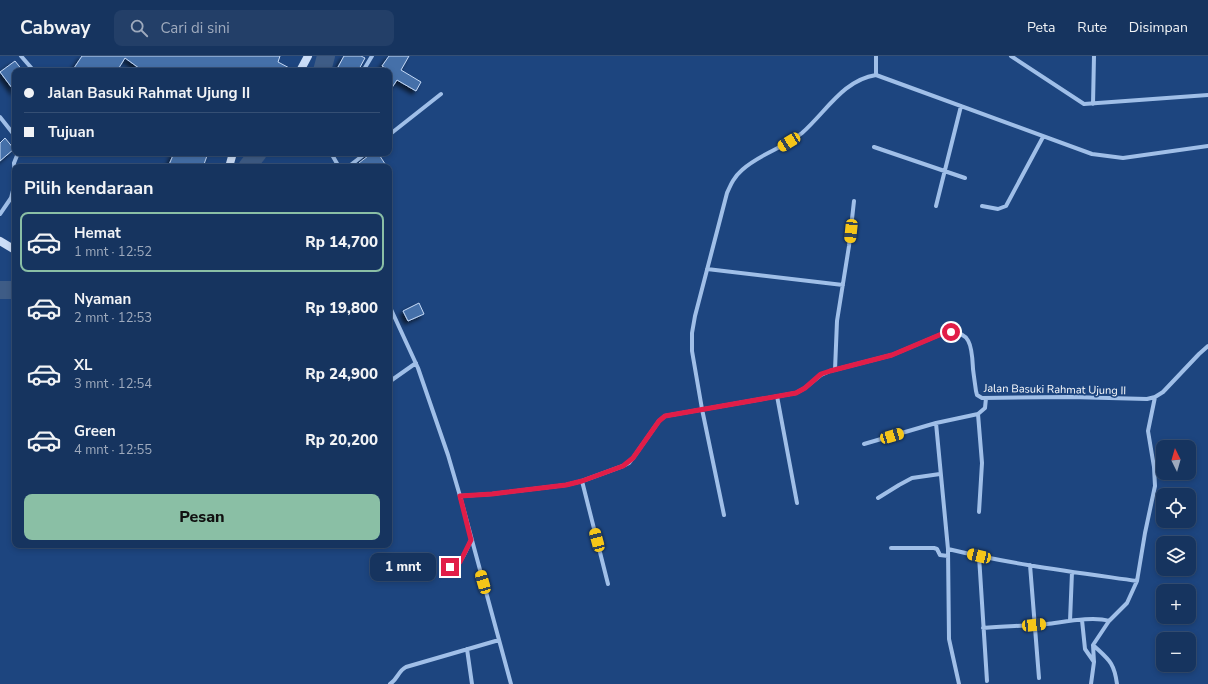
<!DOCTYPE html>
<html lang="id">
<meta charset="utf-8">
<style>
:root{--surface:#16345f;--page:#233f68;--text:#f1f3f6;--muted:#9eaabd;--line:#354f74;--accent:#8abfa5}
body{margin:0;font-family:"Nunito Sans",sans-serif;background:var(--page);color:var(--text);height:100vh;display:flex;flex-direction:column;font-size:15px;white-space:nowrap}
*{box-sizing:border-box;margin:0}
p{font-size:13px;color:var(--muted)}
.icon{flex:none;width:22px;height:22px;fill:none;stroke:currentColor;stroke-width:2;stroke-linecap:round;stroke-linejoin:round}
.map{position:relative;flex:1;overflow:hidden}
.drawer{position:absolute;left:12px;top:108px;width:380px;height:384px;display:flex;flex-direction:column;background:var(--surface);border-radius:8px;box-shadow:0 2px 6px #0003,0 0 0 1px var(--line)}
.drawer>*{flex:none}
.hud{position:absolute;left:12px;top:12px;width:380px;height:88px;border-radius:8px;box-shadow:0 2px 6px #0003,0 0 0 1px var(--line);display:grid;align-content:center;height:88px;padding:0 12px;background:var(--surface)}
.needle{width:26px;rotate:355deg}
.tools{position:absolute;left:1156px;top:384px;display:grid;gap:8px}
.tools a{display:grid;place-items:center;width:40px;height:40px;border-radius:8px;background:var(--surface);box-shadow:0 2px 6px #0003,0 0 0 1px var(--line);font-size:20px}
.end{position:absolute;width:18px;height:18px;margin:-9px;border:5px solid #e11d48;background:#fff;box-shadow:0 0 0 2px #fff}
.from{border-radius:50%}
.bubble{position:absolute;height:28px;border-radius:8px;background:var(--surface);box-shadow:0 2px 6px #0003,0 0 0 1px var(--line);font-size:13px;font-weight:800;line-height:28px;text-align:center}
.car{position:absolute;width:12px;height:24px;margin:-12px -6px;border-radius:5px;box-shadow:0 0 3px 1px #0007;background:linear-gradient(#f5c518 24%,#345 0 40%,#f5c518 0 76%,#345 0 86%,#f5c518 0)}
.hud b{display:flex;align-items:center;gap:14px;height:38px;font-size:15px}
.hud b+b{border-top:1px solid var(--line)}
.hud i{width:10px;height:10px;background:var(--text)}
ul{padding:0;list-style:none}
li{display:flex;align-items:center;gap:12px;height:60px;margin:0 8px 6px;padding:0 4px;border:2px solid transparent;border-radius:8px}
li div{flex:1}
li b{display:block;font-size:15px}
li em{font-style:normal;font-weight:800}
li.on{border-color:var(--accent)}
li>.icon{width:36px;height:36px;stroke-width:1.5}
h2{padding:0 12px;font-size:18px;line-height:48px}
.primary-button{display:flex;gap:8px;margin-top:auto;padding:8px 12px}
.primary-button a{flex:1;height:46px;border-radius:8px;background:var(--accent);color:#111;font-size:16px;font-weight:800;line-height:46px;text-align:center}
header{display:flex;align-items:center;gap:24px;box-sizing:border-box;height:56px;padding:0 20px;background:var(--surface);border-bottom:1px solid var(--line)}
header strong{font-size:19px}
nav{display:flex;gap:22px;margin-inline-start:auto;font-size:14px}
.search{width:280px;height:36px;background:var(--page);display:flex;align-items:center;gap:10px;box-sizing:border-box;padding:0 14px;border-radius:8px;color:var(--muted);font-size:15px}
.map>svg:first-child{display:block}
.lines{fill:none;stroke-linecap:round;stroke-linejoin:round}
.river{stroke:#3e5c86;stroke-width:18}
.building{fill:#456fa9;stroke:#c4d9f6;filter:url(#shadow)}
.street{stroke:#a0bfe8;stroke-width:4}
.secondary{stroke:#cbddf7;stroke-width:8}
.route{stroke:#e11d48;stroke-width:5}
.labels{text-anchor:middle;stroke-width:3.5;stroke-linejoin:round;paint-order:stroke}
.street-label{font-size:11px;fill:#fff;stroke:#1d457f}
</style>
<header>
<strong>Cabway</strong>
<div class="search"><svg class="icon" aria-label="search" viewBox="0 0 24 24"><circle cx="10" cy="10" r="6"/><path d="M15 15l6 6"/></svg>Cari di sini</div>
<nav><a>Peta</a><a>Rute</a><a>Disimpan</a></nav>
</header>
<div class="map">
<svg width="1208" height="628" viewBox="0 0 1208 628">
<defs>
<filter id="shadow"><feDropShadow dx="-3.5" dy="3.5" stdDeviation="2" flood-color="#0009"/></filter>
</defs>
<rect width="100%" height="100%" fill="#1d457f"/>
<g class="lines">
<path class="river" d="M322 15 326 0
M247 111 258 97
M0 234H15"/>
</g>
<path class="building" d="M82 0H280L278 6 295 15H143L125 2 117 15H72Z
M344 0H361L365 2 358 15H346L338 11Z
M389 0H409L401 14 421 26 416 35 397 24 389 36V14L382 10Z
M15 5 23 15H15V36L0 16Z
M5 82 14 93 0 105V87Z
M174 97H208L203 111H168Z
M369 97H378L387 111H364L359 107 368 100Z
M419 247 424 258 408 265 403 255Z"/>
<g class="lines">
<path class="street" d="M21 0 34 15
M876 0V19
M1011 0 1084 48 1208 39
M363 15 372 0
M1093 48 1094 0
M0 61 15 80
M389 79 441 38
M874 91 965 122
M331 97 339 111
M348 111 366 97
M15 122 14 107 18 97
M936 150 961 50
M982 150 998 153 1006 150 1043 81
M0 158 11 142 15 127
M707 213 843 229
M389 249 418 312 448 399 460 440 492 438 566 429 582 425 623 410 629 407 633 402 659 365 665 360 796 337 805 332 821 319 830 315 892 299 944 277C972 272 972 293 973 313 974 321 975 328 976 335L977 339 982 342 1071 341 1147 343 1155 341 1163 336 1199 298 1208 290
M835 314 837 265 849 190 854 145
M389 326 416 307
M777 340 797 447
M978 358 982 407 979 456
M936 367 948 493 949 583 959 628
M864 388 936 367 978 358 985 352 986 342
M582 425 608 528
M460 440 511 628
M878 442 899 429 912 422 940 418
M724 459 702 353 692 295V277L695 260 727 137C731 128 734 121 742 114 759 98 784 92 802 77 826 56 843 24 876 19L1092 98 1123 102 1208 90
M891 492H934L937 493 940 499 948 500
M948 493C1010 508 1074 516 1137 525
M979 500 987 625
M1030 509 1039 622
M444 511C462 512 464 498 471 484
M1082 564 1085 593 1094 606
M1070 565 1072 516
M983 572C1004 570 1026 570 1047 568 1064 566 1093 560 1109 565
M1093 589C1109 604 1114 606 1117 628
M467 593 472 628
M390 628C398 623 398 615 406 611L499 584
M1091 628 1094 606 1093 589 1109 565 1127 547 1137 525 1145 477 1155 430 1154 411 1148 375 1155 341"/>
<path class="secondary" d="M300 15 308 0
M229 111 233 97
M0 185 15 194"/>
</g>
<g class="lines">
<path class="route" d="M450 511 455 510 460 506 471 484 460 440 492 438 566 429 582 425 623 410 633 402 659 365 665 360 796 337 805 332 821 318 830 315 892 299 944 277 951 276"/>
</g>
<g class="labels">
<g class="street-label">
<text transform="translate(1055 333) rotate(1)" y="4">Jalan Basuki Rahmat Ujung II</text>
</g>
</g>
</svg>
<div class="tools">
<a><svg class="needle" viewBox="-14 -14 28 28"><path d="M0-13l5 13h-10z" fill="#e53935"/><path d="M0 13l5-13h-10z" fill="#9eaabd"/></svg></a>
<a><svg class="icon" aria-label="locate" viewBox="0 0 24 24"><circle cx="12" cy="12" r="6"/><path d="M12 2v4M12 18v4M2 12h4M18 12h4"/></svg></a>
<a><svg class="icon" aria-label="layers" viewBox="0 0 24 24"><path d="M12 4l9 5-9 5-9-5zM3 14l9 5 9-5"/></svg></a>
<a>+</a>
<a>−</a>
</div>
<i class="end from" style="left:951px;top:276px"></i>
<i class="end" style="left:450px;top:511px"></i>
<div class="bubble" style="left:370px;top:497px;width:66px">1 mnt</div>
<i class="car" style="left:789px;top:86px;rotate:238deg"></i>
<i class="car" style="left:851px;top:175px;rotate:186deg"></i>
<i class="car" style="left:892px;top:380px;rotate:74deg"></i>
<i class="car" style="left:597px;top:484px;rotate:345deg"></i>
<i class="car" style="left:979px;top:500px;rotate:283deg"></i>
<i class="car" style="left:483px;top:526px;rotate:344deg"></i>
<i class="car" style="left:1034px;top:569px;rotate:84deg"></i>
<div class="hud">
<b><i class="from"></i>Jalan Basuki Rahmat Ujung II</b>
<b><i></i>Tujuan</b>
</div>
<section class="drawer">
<h2>Pilih kendaraan</h2>
<ul>
<li class="on"><svg class="icon" aria-label="car" viewBox="0 0 24 24"><path d="M5 17H2v-5l4-1 3-4h7l3 4 3 1v5h-3M9 17h6M6 11h13"/><circle cx="7" cy="17" r="2"/><circle cx="17" cy="17" r="2"/></svg><div><b>Hemat</b><p>1 mnt · 12:52</p></div><em>Rp 14,700</em></li>
<li><svg class="icon" aria-label="car" viewBox="0 0 24 24"><path d="M5 17H2v-5l4-1 3-4h7l3 4 3 1v5h-3M9 17h6M6 11h13"/><circle cx="7" cy="17" r="2"/><circle cx="17" cy="17" r="2"/></svg><div><b>Nyaman</b><p>2 mnt · 12:53</p></div><em>Rp 19,800</em></li>
<li><svg class="icon" aria-label="car" viewBox="0 0 24 24"><path d="M5 17H2v-5l4-1 3-4h7l3 4 3 1v5h-3M9 17h6M6 11h13"/><circle cx="7" cy="17" r="2"/><circle cx="17" cy="17" r="2"/></svg><div><b>XL</b><p>3 mnt · 12:54</p></div><em>Rp 24,900</em></li>
<li><svg class="icon" aria-label="car" viewBox="0 0 24 24"><path d="M5 17H2v-5l4-1 3-4h7l3 4 3 1v5h-3M9 17h6M6 11h13"/><circle cx="7" cy="17" r="2"/><circle cx="17" cy="17" r="2"/></svg><div><b>Green</b><p>4 mnt · 12:55</p></div><em>Rp 20,200</em></li>
</ul>
<div class="primary-button"><a>Pesan</a></div>
</section>
</div>
